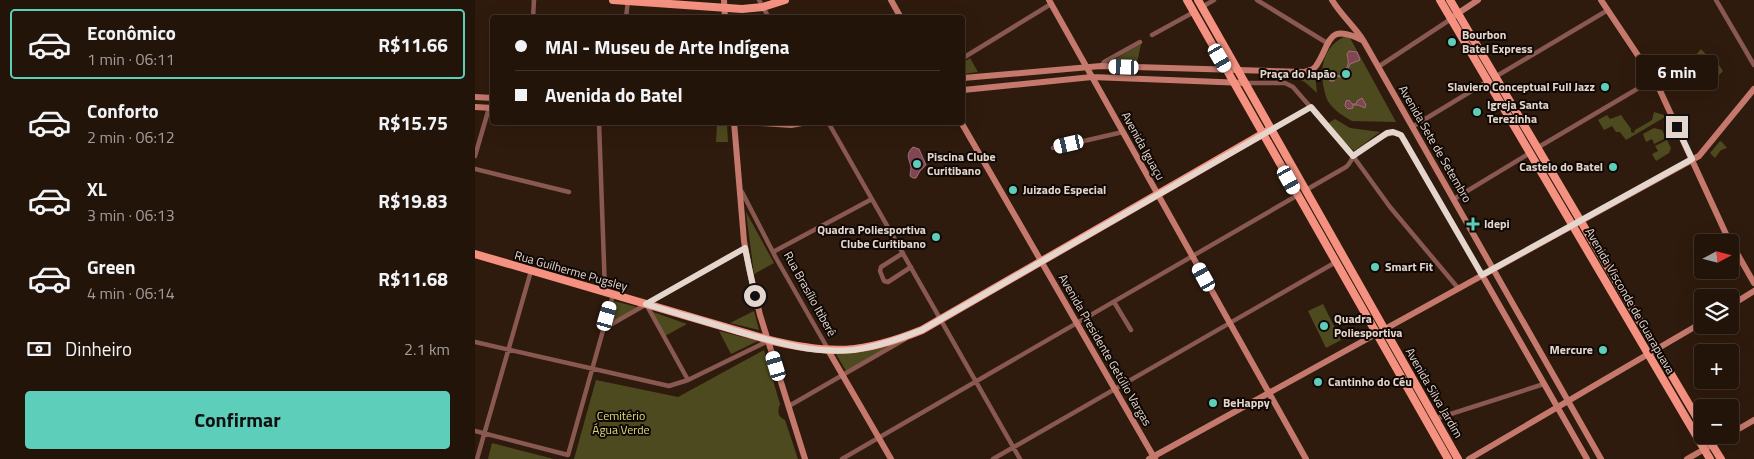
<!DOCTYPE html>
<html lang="pt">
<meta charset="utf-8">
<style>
:root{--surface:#23140a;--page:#2b1d13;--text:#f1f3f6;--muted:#a39e9c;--line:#40332b;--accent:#5cceba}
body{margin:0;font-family:"Titillium Web",sans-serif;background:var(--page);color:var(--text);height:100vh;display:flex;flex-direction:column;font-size:19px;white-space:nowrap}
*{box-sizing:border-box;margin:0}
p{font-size:16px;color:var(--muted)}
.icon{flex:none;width:28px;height:28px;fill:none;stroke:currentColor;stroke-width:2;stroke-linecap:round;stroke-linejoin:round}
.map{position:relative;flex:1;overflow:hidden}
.drawer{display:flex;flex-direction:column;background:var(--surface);width:475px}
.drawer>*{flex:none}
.top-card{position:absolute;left:15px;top:15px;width:475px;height:110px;border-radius:5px;box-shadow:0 5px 20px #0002,0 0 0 1px var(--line);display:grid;align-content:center;height:110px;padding:0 25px;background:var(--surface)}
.needle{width:32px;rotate:83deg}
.buttons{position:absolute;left:1219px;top:234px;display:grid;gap:10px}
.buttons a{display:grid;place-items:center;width:45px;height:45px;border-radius:5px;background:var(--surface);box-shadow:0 5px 20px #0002,0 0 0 1px var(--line);font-size:25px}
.end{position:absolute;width:22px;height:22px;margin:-11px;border:6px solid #e4d6cd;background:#111;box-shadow:0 0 0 2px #111}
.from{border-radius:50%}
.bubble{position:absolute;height:35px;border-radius:5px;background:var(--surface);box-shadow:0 5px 20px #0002,0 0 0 1px var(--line);font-size:16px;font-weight:700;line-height:35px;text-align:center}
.car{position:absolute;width:15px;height:30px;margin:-15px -8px;border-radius:6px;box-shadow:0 0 4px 1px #0007;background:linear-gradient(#fff 24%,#345 0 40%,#fff 0 76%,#345 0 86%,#fff 0)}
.top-card b{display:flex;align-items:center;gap:18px;height:48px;font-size:19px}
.top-card b+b{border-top:1px solid var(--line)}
.top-card i{width:12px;height:12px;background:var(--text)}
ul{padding:9px 0 0;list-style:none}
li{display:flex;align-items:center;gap:15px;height:70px;margin:0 10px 8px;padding:0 15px;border:2px solid transparent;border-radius:5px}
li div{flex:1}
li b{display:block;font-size:19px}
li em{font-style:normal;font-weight:700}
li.active{border-color:var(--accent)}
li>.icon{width:45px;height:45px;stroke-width:1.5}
.pay{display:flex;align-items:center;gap:12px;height:55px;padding:0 25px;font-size:19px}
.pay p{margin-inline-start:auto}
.action{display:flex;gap:10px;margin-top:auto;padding:10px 25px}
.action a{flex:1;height:58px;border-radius:5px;background:var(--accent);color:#111;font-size:20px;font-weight:700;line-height:58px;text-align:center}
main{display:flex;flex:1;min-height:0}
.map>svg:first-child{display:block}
.green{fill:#4e4a1f}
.water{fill:#814554;stroke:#9f7078}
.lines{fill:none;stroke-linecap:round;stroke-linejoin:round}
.street{stroke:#895951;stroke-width:4.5}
.secondary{stroke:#c5796c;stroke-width:6}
.primary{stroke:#f49181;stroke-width:8}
.route{stroke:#e4d6cd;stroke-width:6}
.poi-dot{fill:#5cceba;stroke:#100804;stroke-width:2}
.labels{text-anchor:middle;stroke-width:4;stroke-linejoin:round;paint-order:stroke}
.poi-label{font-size:12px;font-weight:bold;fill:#e4d6cd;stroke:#100804;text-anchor:start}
.street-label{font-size:12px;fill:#e4d6cd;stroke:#100804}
.park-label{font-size:12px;fill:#e1db7e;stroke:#100804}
</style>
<main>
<section class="drawer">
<ul>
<li class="active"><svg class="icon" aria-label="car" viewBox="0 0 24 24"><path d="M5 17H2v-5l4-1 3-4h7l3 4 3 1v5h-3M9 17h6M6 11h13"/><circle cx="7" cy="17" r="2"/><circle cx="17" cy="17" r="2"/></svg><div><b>Econômico</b><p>1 min · 06:11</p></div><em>R$11.66</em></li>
<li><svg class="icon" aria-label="car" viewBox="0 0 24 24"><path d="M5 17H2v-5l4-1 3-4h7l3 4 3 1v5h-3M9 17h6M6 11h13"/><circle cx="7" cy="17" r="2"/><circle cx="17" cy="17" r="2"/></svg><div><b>Conforto</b><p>2 min · 06:12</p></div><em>R$15.75</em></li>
<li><svg class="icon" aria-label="car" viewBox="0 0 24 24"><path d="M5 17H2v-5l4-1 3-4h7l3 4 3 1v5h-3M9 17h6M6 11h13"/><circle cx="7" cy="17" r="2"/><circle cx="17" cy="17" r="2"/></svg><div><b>XL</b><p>3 min · 06:13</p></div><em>R$19.83</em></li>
<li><svg class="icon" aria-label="car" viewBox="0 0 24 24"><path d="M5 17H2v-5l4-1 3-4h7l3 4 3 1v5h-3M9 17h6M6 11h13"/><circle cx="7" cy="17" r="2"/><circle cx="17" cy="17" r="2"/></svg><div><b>Green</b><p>4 min · 06:14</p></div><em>R$11.68</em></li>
</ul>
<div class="pay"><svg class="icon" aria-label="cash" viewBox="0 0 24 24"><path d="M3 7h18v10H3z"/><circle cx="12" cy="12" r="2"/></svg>Dinheiro<p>2.1 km</p></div>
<div class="action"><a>Confirmar</a></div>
</section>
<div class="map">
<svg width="1279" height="459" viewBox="0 0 1279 459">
<rect width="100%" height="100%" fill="#2f1b0d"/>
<path class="green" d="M871 36 875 38 921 122 877 121C870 117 860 111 855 104 852 101 850 94 849 89 844 68 849 45 871 36Z
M666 44 662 63H633Z
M1226 49 1240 64 1242 62 1248 71 1233 87 1232 86 1226 91 1220 83 1231 74 1218 58Z
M495 58 503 72 488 74V63Z
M840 74 842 93 831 83 819 76Z
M1179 112 1189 115 1190 117 1151 140 1145 132H1141L1137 126 1129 130 1123 120 1132 115 1135 119 1146 115 1156 129V132L1159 133 1160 130 1177 120Z
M860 119 875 128 905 132 879 151 852 124Z
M242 124 252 125 253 142H241Z
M1179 128 1187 130 1191 138 1179 144 1177 139 1171 142 1168 134Z
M1192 140 1196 148 1194 153 1181 161 1177 154 1183 151 1180 146Z
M1245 141 1247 142 1252 148 1246 150 1240 158 1235 153Z
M271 212 299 263 279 274Z
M139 301 162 307 133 325Z
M848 304 866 340 851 348 833 311Z
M175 311 212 324 190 336Z
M279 311 284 330 255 323Z
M244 331 283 341 256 354Z
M414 346 371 371 361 354 388 352Z
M289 350 305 404C302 412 303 417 310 420L323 459H99L121 380 203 397Z
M17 443 79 459H13Z"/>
<path class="water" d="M874 51 882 52 885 60 875 64 873 69 875 74 873 79 861 76 859 81H855L853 76 854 73 856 72 861 75 867 76V73C874 66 874 64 872 54Z
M887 98 891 105 890 108 883 105H878V108L873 109 870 106 871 101 874 100 877 104H881L882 101Z
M438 147 444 149 451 165 445 171 441 178H438L435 176C435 175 436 168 436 167 434 158 430 155 438 147Z"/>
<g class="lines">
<path class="street" d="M284 0 294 18
M782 0 852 43
M1241 0 1279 65
M727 7 739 0
M58 18 59 0
M151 18 153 0
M677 35 719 12
M488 58 576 4
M626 66 629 62 665 42
M903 67 976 19
M1020 77 1133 10
M770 83H810L818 87 878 156 915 207 983 288
M124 122 130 292
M353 122 545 459
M937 127 1013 81
M796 129 836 107
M578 148 648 132
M1062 148 1179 79
M0 156 14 108
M0 169 94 192
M831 190 871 167C875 164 875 162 878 157 884 149 912 131 923 133L930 140 1007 275
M267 192 301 258 353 349
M979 199 1055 153
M298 252 397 199
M428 253 406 267 405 271 409 281 413 282 436 267
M639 302 656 330
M171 304 213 380
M128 329 270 248
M0 342 194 386 213 380 293 341
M314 406 430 339
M960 419 1069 384
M0 431 93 455 138 295
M2 459 56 271
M367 459 823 195
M518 459 861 262"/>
<path class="secondary" d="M249 0 250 18
M416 0 426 18
M574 0 831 459
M857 0C866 15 879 26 888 40L1126 459
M1126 0 1182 84 1251 234 1279 283
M979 16 1003 0
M488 78 626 66 829 72 838 69 841 66C856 44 851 22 887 40
M488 90 617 77 770 83
M0 97 18 98
M0 107 18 108
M259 122 269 241 274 268 285 315 330 459
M271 122 316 125 333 122
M486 122 680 459
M1007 275 1112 459
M1255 306 1279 291
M353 350 416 459
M1255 434 1279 420
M674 459 1224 156 1279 89
M994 459 1228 322
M1212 459 1254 435"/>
<path class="primary" d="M138 0 267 9 288 7 310 0
M712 0 973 459
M723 0 983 459
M965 0 1235 459
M975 0 1228 428
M0 254 294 340C355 355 388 354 447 330L796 129
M1231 435 1246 459"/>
</g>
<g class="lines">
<path class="route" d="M280 296 270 248 171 304C200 313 229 321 258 330 297 341 336 354 378 350 402 347 424 339 447 330L836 107 878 156 912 133 918 132 926 135 1007 275 1217 159 1202 127"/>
</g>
<g class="poi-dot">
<circle cx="977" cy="42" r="5"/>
<circle cx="871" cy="74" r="5"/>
<circle cx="1130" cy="87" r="5"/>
<circle cx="1002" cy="112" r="5"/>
<circle cx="442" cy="164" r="5"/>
<circle cx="1138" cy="167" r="5"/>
<circle cx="538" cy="190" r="5"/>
<path d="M995.5 216.5h5v5h5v5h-5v5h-5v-5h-5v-5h5z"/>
<circle cx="461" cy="237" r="5"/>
<circle cx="900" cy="267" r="5"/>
<circle cx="849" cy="326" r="5"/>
<circle cx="1128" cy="350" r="5"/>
<circle cx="843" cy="382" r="5"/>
<circle cx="738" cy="403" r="5"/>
</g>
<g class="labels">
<g class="poi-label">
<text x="987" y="39">Bourbon<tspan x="987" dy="14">Batel Express</tspan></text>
<text x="861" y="78" text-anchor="end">Praça do Japão</text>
<text x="1120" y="91" text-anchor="end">Slaviero Conceptual Full Jazz</text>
<text x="1012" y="109">Igreja Santa<tspan x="1012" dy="14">Terezinha</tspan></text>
<text x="452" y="161">Piscina Clube<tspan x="452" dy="14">Curitibano</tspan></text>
<text x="1128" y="171" text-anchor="end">Castelo do Batel</text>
<text x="548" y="194">Juizado Especial</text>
<text x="1009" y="228">Idepi</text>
<text x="451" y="234" text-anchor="end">Quadra Poliesportiva<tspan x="451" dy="14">Clube Curitibano</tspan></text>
<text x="910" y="271">Smart Fit</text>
<text x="859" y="323">Quadra<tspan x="859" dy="14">Poliesportiva</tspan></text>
<text x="1118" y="354" text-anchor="end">Mercure</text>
<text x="853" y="386">Cantinho do Céu</text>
<text x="748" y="407">BeHappy</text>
</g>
<g class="street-label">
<text transform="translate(960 144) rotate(60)" y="4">Avenida Sete de Setembro</text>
<text transform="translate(668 146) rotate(61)" y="4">Avenida Iguaçu</text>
<text transform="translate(96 271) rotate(16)" y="4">Rua Guilherme Pugsley</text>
<text transform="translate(335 294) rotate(61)" y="4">Rua Brasílio Itiberê</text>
<text transform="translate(1155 301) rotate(60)" y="4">Avenida Visconde de Guarapuava</text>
<text transform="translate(630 350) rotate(60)" y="4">Avenida Presidente Getúlio Vargas</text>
<text transform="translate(959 393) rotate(60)" y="4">Avenida Silva Jardim</text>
</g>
<g class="park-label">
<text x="146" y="420">Cemitério<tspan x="146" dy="14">Água Verde</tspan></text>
</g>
</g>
</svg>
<div class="buttons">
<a><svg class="needle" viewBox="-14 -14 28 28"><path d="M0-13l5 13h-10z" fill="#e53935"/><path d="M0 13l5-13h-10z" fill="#a39e9c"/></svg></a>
<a><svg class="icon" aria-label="layers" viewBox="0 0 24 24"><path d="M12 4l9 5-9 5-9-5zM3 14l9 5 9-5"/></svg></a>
<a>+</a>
<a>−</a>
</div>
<i class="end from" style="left:280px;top:296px"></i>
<i class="end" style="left:1202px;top:127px"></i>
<div class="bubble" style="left:1161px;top:55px;width:82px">6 min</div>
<i class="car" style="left:745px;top:58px;rotate:150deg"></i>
<i class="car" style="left:649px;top:67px;rotate:272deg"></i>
<i class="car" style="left:594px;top:144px;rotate:257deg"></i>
<i class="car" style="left:814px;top:180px;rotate:151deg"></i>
<i class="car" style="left:729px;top:277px;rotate:331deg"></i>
<i class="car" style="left:132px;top:316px;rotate:16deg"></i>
<i class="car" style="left:301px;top:366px;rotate:343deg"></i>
<div class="top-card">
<b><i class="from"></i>MAI - Museu de Arte Indígena</b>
<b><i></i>Avenida do Batel</b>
</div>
</div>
</main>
